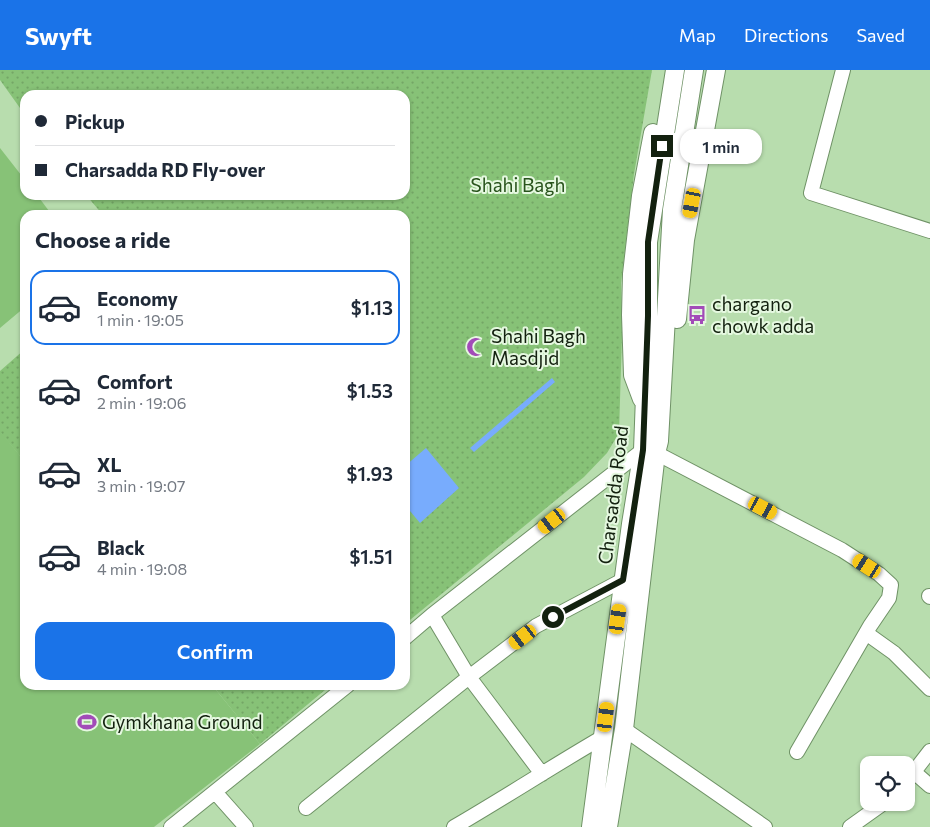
<!DOCTYPE html>
<meta charset="utf-8">
<style>
:root{--surface:#fff;--page:#f2f2f3;--text:#1f2937;--muted:#747a83;--line:#e0e1e3;--accent:#1a73e8}
body{margin:0;font-family:Commissioner,sans-serif;background:var(--page);color:var(--text);height:100vh;display:flex;flex-direction:column;font-size:19px;white-space:nowrap}
*{box-sizing:border-box;margin:0}
p{font-size:16px;color:var(--muted)}
.icon{flex:none;width:28px;height:28px;fill:none;stroke:currentColor;stroke-width:2;stroke-linecap:round;stroke-linejoin:round}
.map{position:relative;flex:1;overflow:hidden}
.side{position:absolute;left:20px;top:140px;width:390px;height:480px;display:flex;flex-direction:column;background:var(--surface);border-radius:15px;box-shadow:0 1px 4px #0004}
.side>*{flex:none}
.hud{position:absolute;left:20px;top:20px;width:390px;height:110px;border-radius:15px;box-shadow:0 1px 4px #0004;display:grid;align-content:center;height:110px;padding:0 15px;background:var(--surface)}
.fabs{position:absolute;left:860px;top:686px;display:grid;gap:10px}
.fabs a{display:grid;place-items:center;width:55px;height:55px;border-radius:10px;background:var(--surface);box-shadow:0 1px 4px #0004;font-size:25px}
.end{position:absolute;width:22px;height:22px;margin:-11px;border:6px solid #13210f;background:#fff;box-shadow:0 0 0 2px #fff}
.from{border-radius:50%}
.bubble{position:absolute;height:35px;border-radius:15px;background:var(--surface);box-shadow:0 1px 4px #0004;font-size:16px;font-weight:600;line-height:35px;text-align:center}
.car{position:absolute;width:15px;height:30px;margin:-15px -8px;border-radius:6px;box-shadow:0 0 4px 1px #0007;background:linear-gradient(#f5c518 24%,#345 0 40%,#f5c518 0 76%,#345 0 86%,#f5c518 0)}
.hud b{display:flex;align-items:center;gap:18px;height:48px;font-size:19px}
.hud b+b{border-top:1px solid var(--line)}
.hud i{width:12px;height:12px;background:var(--text)}
ul{padding:0;list-style:none}
li{display:flex;align-items:center;gap:15px;height:75px;margin:0 10px 8px;padding:0 5px;border:2px solid transparent;border-radius:15px}
li div{flex:1}
li b{display:block;font-size:19px}
li em{font-style:normal;font-weight:600}
li.selected{border-color:var(--accent)}
li>.icon{width:45px;height:45px;stroke-width:1.5}
h2{padding:0 15px;font-size:22px;line-height:60px}
.action{display:flex;gap:10px;margin-top:auto;padding:10px 15px}
.action a{flex:1;height:58px;border-radius:15px;background:var(--accent);color:#fff;font-size:20px;font-weight:600;line-height:58px;text-align:center}
header{display:flex;align-items:center;gap:30px;box-sizing:border-box;height:70px;padding:0 25px;background:var(--accent);color:#fff}
header strong{font-size:24px}
nav{display:flex;gap:28px;margin-inline-start:auto;font-size:18px}
.map>svg:first-child{display:block}
.park{fill:url(#park-dots)}
.pitch{fill:#87c277}
.water{fill:#78acfd}
.lines{fill:none;stroke-linecap:round;stroke-linejoin:round}
.minor-casing{stroke:#6f9266;stroke-width:16}
.major-casing{stroke:#6f9266;stroke-width:20}
.minor{stroke:#fff;stroke-width:14}
.major{stroke:#fff;stroke-width:18}
.route{stroke:#13210f;stroke-width:6}
.labels{text-anchor:middle;stroke-width:4;stroke-linejoin:round;paint-order:stroke}
.park-label{font-size:19px;fill:#28531c;stroke:#e5f8e0}
.poi-label{font-size:19px;fill:#13210f;stroke:#e5f8e0;text-anchor:start}
.street-label{font-size:19px;fill:#13210f;stroke:#e5f8e0}
</style>
<header>
<strong>Swyft</strong>
<nav><a>Map</a><a>Directions</a><a>Saved</a></nav>
</header>
<div class="map">
<svg width="930" height="757" viewBox="0 0 930 757">
<defs>
<pattern id="park-dots" width="8" height="8" patternUnits="userSpaceOnUse" patternTransform="scale(1.25)"><rect width="8" height="8" fill="#87c277"/><path d="M2 2h.1M6 6h.1" fill="none" stroke="#74a666" stroke-width="1.8" stroke-linecap="round"/></pattern>
</defs>
<rect width="100%" height="100%" fill="#b8ddae"/>
<path class="park" d="M0 0H652L634 104 621 213 622 265 619 363 607 383 584 407 405 554V145H103L86 125H405V25H25V45L0 10Z
M25 279V392L0 362V301Z
M212 615H331L260 674Z"/>
<path class="pitch" d="M0 78 25 110V125H37L52 145H25V237L0 258Z
M0 361 25 392V615H212L260 674 154 757H0Z"/>
<path class="water" d="M552 308 555 312 474 382 470 378Z
M426 378 459 418 420 453 405 435V396Z"/>
<g class="lines">
<g class="minor-casing">
<path id="minor" d="M843 0 811 123 930 161
M656 383 842 480 879 504 891 515 889 528 870 556 797 682
M929 526 930 527
M432 545 469 607 542 704
M866 563 894 583 930 619
M405 568 432 545 643 380
M624 659 765 757
M914 702 930 716
M906 712 930 681
M215 722 246 757
M306 738 469 607 536 556 623 510
M171 757 348 615
M454 757C504 728 553 696 603 667
M850 757 885 732"/>
</g>
<g class="major-casing">
<path id="major" d="M677 249 685 170 716 0
M642 329 633 305 631 245 632 204 641 126 653 63
M591 757 631 454 643 380 648 246V172L675 0
M608 757 624 659 656 383 659 371 672 140 694 0"/>
</g>
<use href="#minor" class="minor"/>
<use href="#major" class="major"/>
</g>
<g class="lines">
<path class="route" d="M553 547 623 510 643 380 648 246V172L662 76"/>
</g>
<defs>
<g id="bus-bare" transform="scale(1.5)"><path d="M-5-6H5V4H4V6H2V4H-2V6H-4V4H-5ZM-3.5-4V0h7V-4ZM-3.5 1.2v1.5H-2V1.2ZM2 1.2v1.5H3.5V1.2Z" fill="#a24bb8" stroke="#e5f8e0" stroke-width="2.5" paint-order="stroke"/></g>
<g id="mosque-bare" transform="scale(1.5)"><path d="M3.5-4.9A6 6 0 1 0 3.5 4.9A5 5 0 1 1 3.5-4.9Z" fill="#a24bb8" stroke="#e5f8e0" stroke-width="2.5" paint-order="stroke"/></g>
<g id="stadium-bare" transform="scale(1.5)"><path d="M0-5a6.5 5 0 1 0 0 10a6.5 5 0 1 0 0-10ZM-3.5-1.8h7v3.6h-7Z" fill="#a24bb8" stroke="#e5f8e0" stroke-width="2.5" paint-order="stroke"/></g>
</defs>
<g fill-rule="evenodd">
<use href="#bus-bare" x="697" y="245"/>
<use href="#mosque-bare" x="476" y="277"/>
<use href="#stadium-bare" x="87" y="652"/>
</g>
<g class="labels">
<g class="park-label">
<text x="518" y="122">Shahi Bagh</text>
</g>
<g class="poi-label">
<text x="712" y="241">chargano<tspan x="712" dy="22">chowk adda</tspan></text>
<text x="491" y="273">Shahi Bagh<tspan x="491" dy="22">Masdjid</tspan></text>
<text x="102" y="659">Gymkhana Ground</text>
</g>
<g class="street-label">
<text transform="translate(613 425) rotate(-83)" y="7">Charsadda Road</text>
</g>
</g>
</svg>
<div class="fabs">
<a><svg class="icon" aria-label="locate" viewBox="0 0 24 24"><circle cx="12" cy="12" r="6"/><path d="M12 2v4M12 18v4M2 12h4M18 12h4"/></svg></a>
</div>
<i class="end from" style="left:553px;top:547px"></i>
<i class="end" style="left:662px;top:76px"></i>
<div class="bubble" style="left:680px;top:59px;width:82px">1 min</div>
<i class="car" style="left:692px;top:133px;rotate:191deg"></i>
<i class="car" style="left:763px;top:438px;rotate:118deg"></i>
<i class="car" style="left:552px;top:451px;rotate:232deg"></i>
<i class="car" style="left:867px;top:496px;rotate:303deg"></i>
<i class="car" style="left:618px;top:549px;rotate:8deg"></i>
<i class="car" style="left:523px;top:567px;rotate:233deg"></i>
<i class="car" style="left:606px;top:647px;rotate:7deg"></i>
<div class="hud">
<b><i class="from"></i>Pickup</b>
<b><i></i>Charsadda RD Fly-over</b>
</div>
<section class="side">
<h2>Choose a ride</h2>
<ul>
<li class="selected"><svg class="icon" aria-label="car" viewBox="0 0 24 24"><path d="M5 17H2v-5l4-1 3-4h7l3 4 3 1v5h-3M9 17h6M6 11h13"/><circle cx="7" cy="17" r="2"/><circle cx="17" cy="17" r="2"/></svg><div><b>Economy</b><p>1 min · 19:05</p></div><em>$1.13</em></li>
<li><svg class="icon" aria-label="car" viewBox="0 0 24 24"><path d="M5 17H2v-5l4-1 3-4h7l3 4 3 1v5h-3M9 17h6M6 11h13"/><circle cx="7" cy="17" r="2"/><circle cx="17" cy="17" r="2"/></svg><div><b>Comfort</b><p>2 min · 19:06</p></div><em>$1.53</em></li>
<li><svg class="icon" aria-label="car" viewBox="0 0 24 24"><path d="M5 17H2v-5l4-1 3-4h7l3 4 3 1v5h-3M9 17h6M6 11h13"/><circle cx="7" cy="17" r="2"/><circle cx="17" cy="17" r="2"/></svg><div><b>XL</b><p>3 min · 19:07</p></div><em>$1.93</em></li>
<li><svg class="icon" aria-label="car" viewBox="0 0 24 24"><path d="M5 17H2v-5l4-1 3-4h7l3 4 3 1v5h-3M9 17h6M6 11h13"/><circle cx="7" cy="17" r="2"/><circle cx="17" cy="17" r="2"/></svg><div><b>Black</b><p>4 min · 19:08</p></div><em>$1.51</em></li>
</ul>
<div class="action"><a>Confirm</a></div>
</section>
</div>
